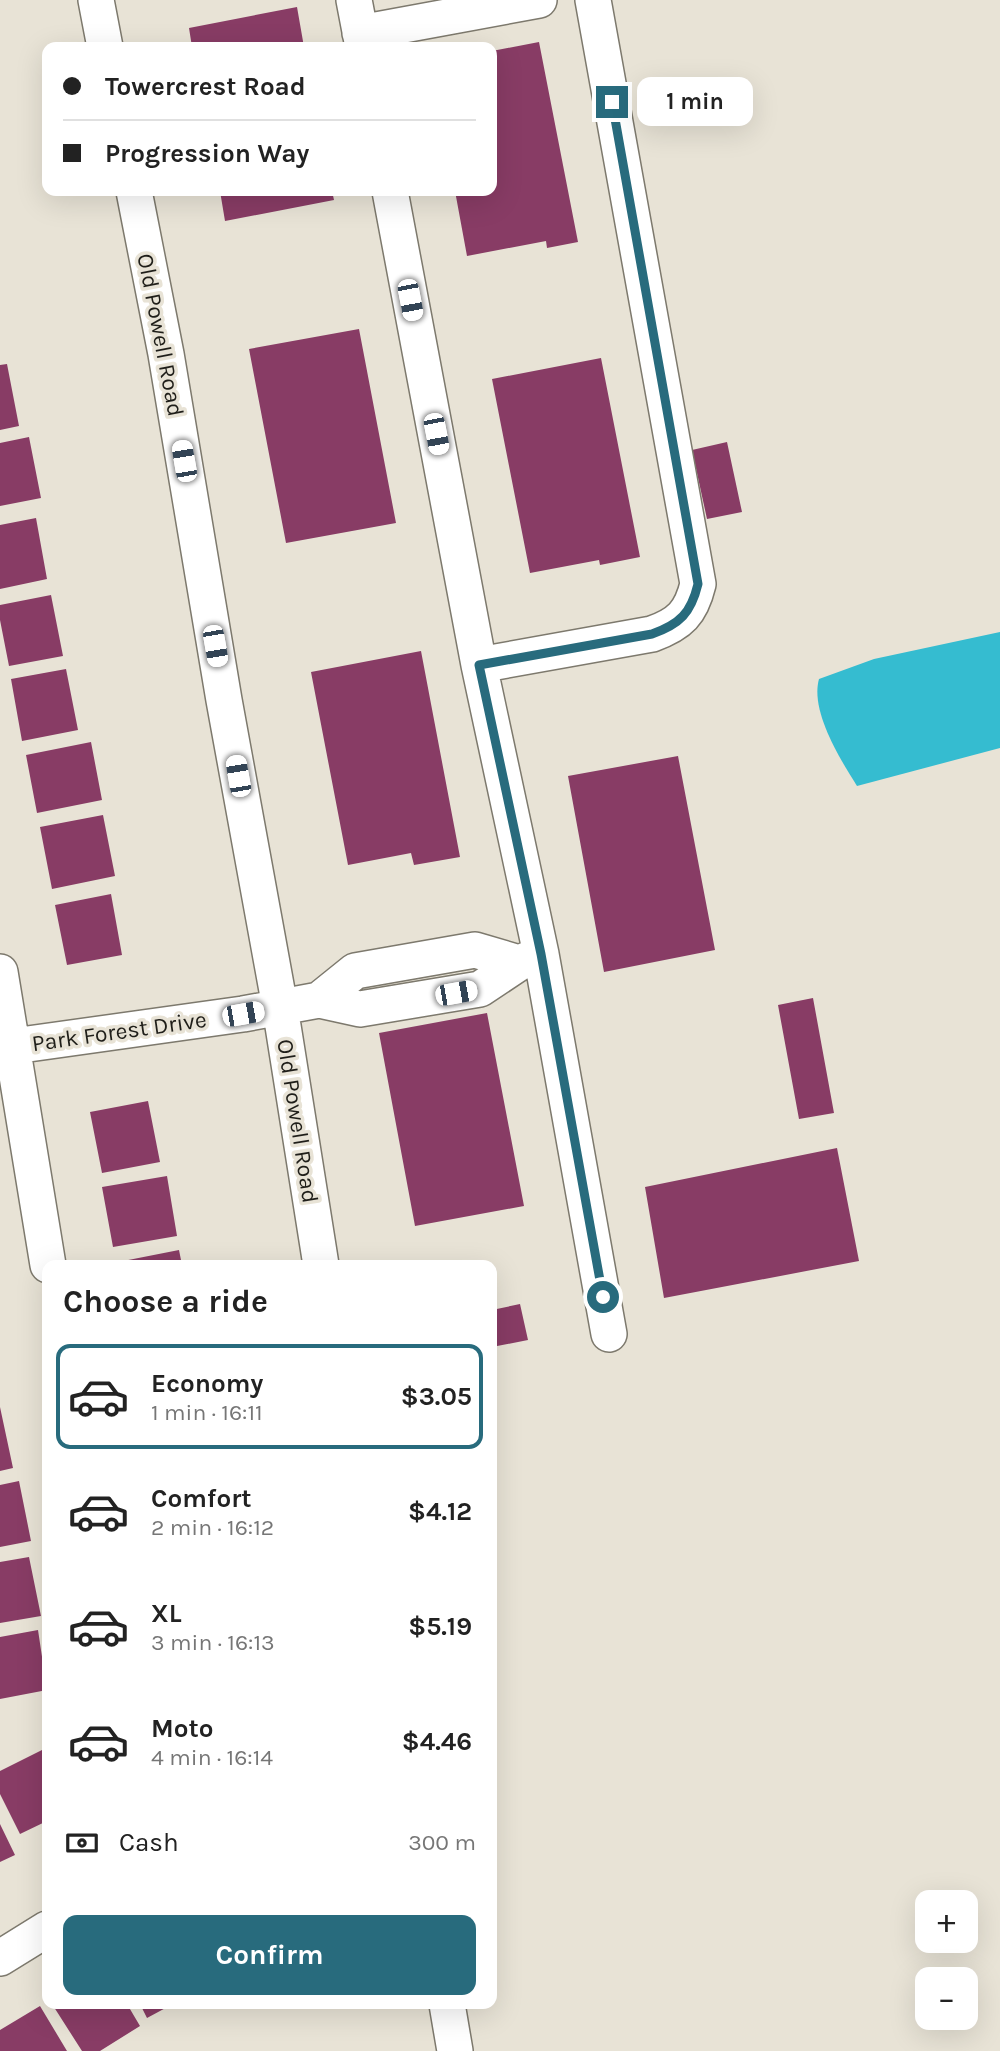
<!DOCTYPE html>
<meta charset="utf-8">
<style>
:root{--surface:#fff;--page:#f2f2f2;--text:#222;--muted:#767676;--line:#e0e0e0;--accent:#286b7d}
body{margin:0;font-family:Karla,sans-serif;background:var(--page);color:var(--text);height:100vh;display:flex;flex-direction:column;font-size:26px;white-space:nowrap}
*{box-sizing:border-box;margin:0}
p{font-size:23px;color:var(--muted)}
.icon{flex:none;width:38px;height:38px;fill:none;stroke:currentColor;stroke-width:2;stroke-linecap:round;stroke-linejoin:round}
.map{position:relative;flex:1;overflow:hidden}
.drawer{position:absolute;left:42px;top:1260px;width:455px;height:749px;display:flex;flex-direction:column;background:var(--surface);border-radius:14px;box-shadow:0 7px 28px #0002}
.drawer>*{flex:none}
.top-card{position:absolute;left:42px;top:42px;width:455px;height:154px;border-radius:14px;box-shadow:0 7px 28px #0002;display:grid;align-content:center;height:154px;padding:0 21px;background:var(--surface)}
.fabs{position:absolute;left:915px;top:1890px;display:grid;gap:14px}
.fabs a{display:grid;place-items:center;width:63px;height:63px;border-radius:14px;background:var(--surface);box-shadow:0 7px 28px #0002;font-size:35px}
.end{position:absolute;width:32px;height:32px;margin:-16px;border:9px solid #286b7d;background:#fff;box-shadow:0 0 0 4px #fff}
.from{border-radius:50%}
.bubble{position:absolute;height:49px;border-radius:14px;background:var(--surface);box-shadow:0 7px 28px #0002;font-size:23px;font-weight:700;line-height:49px;text-align:center}
.car{position:absolute;width:21px;height:42px;margin:-21px -10px;border-radius:9px;box-shadow:0 0 5px 2px #0007;background:linear-gradient(#fff 24%,#345 0 40%,#fff 0 76%,#345 0 86%,#fff 0)}
.top-card b{display:flex;align-items:center;gap:24px;height:66px;font-size:26px}
.top-card b+b{border-top:2px solid var(--line)}
.top-card i{width:18px;height:18px;background:var(--text)}
ul{padding:0;list-style:none}
li{display:flex;align-items:center;gap:21px;height:105px;margin:0 14px 10px;padding:0 7px;border:4px solid transparent;border-radius:14px}
li div{flex:1}
li b{display:block;font-size:26px}
li em{font-style:normal;font-weight:700}
li.selected{border-color:var(--accent)}
li>.icon{width:63px;height:63px;stroke-width:1.5}
h2{padding:0 21px;font-size:32px;line-height:84px}
.pay{display:flex;align-items:center;gap:18px;height:77px;padding:0 21px;font-size:26px}
.pay p{margin-inline-start:auto}
.button{display:flex;gap:14px;margin-top:auto;padding:14px 21px}
.button a{flex:1;height:80px;border-radius:14px;background:var(--accent);color:#fff;font-size:28px;font-weight:700;line-height:80px;text-align:center}
.map>svg:first-child{display:block}
.water{fill:#35bcd0}
.building{fill:#883c65}
.lines{fill:none;stroke-linecap:round;stroke-linejoin:round}
.minor-casing{stroke:#7d796d;stroke-width:38}
.minor{stroke:#fff;stroke-width:35}
.route{stroke:#286b7d;stroke-width:9}
.labels{text-anchor:middle;stroke-width:7;stroke-linejoin:round;paint-order:stroke}
.street-label{font-size:23px;fill:#1f1e19;stroke:#e8e3d6}
</style>
<div class="map">
<svg width="1000" height="2051" viewBox="0 0 1000 2051">
<rect width="100%" height="100%" fill="#e8e3d6"/>
<path class="water" d="M1000 632V748L857 786C840 759 810 711 819 679L874 659Z"/>
<path class="building" d="M297 7 304 47H192L189 28Z
M539 42 578 242 547 248 546 241 467 256 455 191H492V51Z
M220 191H332L334 200 225 221Z
M359 329 396 523 286 543 249 349Z
M601 358 640 557 600 565 599 560 530 573 492 379Z
M7 364 19 426 0 430V365Z
M29 437 41 498 0 506V443Z
M727 442 742 512 707 519 692 450Z
M36 518 47 579 0 589V525Z
M51 595 63 656 9 666 0 620V605Z
M421 651 460 857 414 865 411 853 348 865 311 672Z
M66 669 78 730 22 741 11 679Z
M91 742 102 800 37 813 26 755Z
M678 756 715 950 604 972 568 776Z
M103 815 115 876 52 889 40 827Z
M111 894 122 955 67 965 55 905Z
M813 998 834 1113 799 1119 778 1005Z
M487 1013 524 1206 415 1226 379 1033Z
M148 1101 160 1162 102 1173 90 1112Z
M837 1148 859 1261 664 1298 645 1187Z
M167 1176 177 1236 113 1247 102 1187Z
M179 1250 182 1265H108V1264Z
M520 1304 528 1340 492 1347V1310Z
M0 1407 13 1468 0 1471Z
M19 1481 31 1541 0 1547V1485Z
M29 1557 41 1616 0 1623V1562Z
M38 1630 47 1690 0 1699V1637Z
M46 1748 47 1821 20 1834 0 1794V1771Z
M0 1824 15 1855 0 1862Z
M52 2004H127L140 2026 100 2051H82Z
M140 2004H173L147 2018Z
M40 2006 67 2051H0V2030Z"/>
<g class="lines">
<g class="minor-casing">
<path id="minor" d="M96 0 105 47
M354 0 363 47
M360 33 539 0
M134 191 166 354 224 700 280 1007 321 1265
M390 191 479 665 541 954 609 1334
M479 665 652 634C680 624 691 613 698 584L593 0
M0 972 48 1265
M319 1000 355 971 475 950 519 963
M0 1048 243 1014 319 1000 360 1009 480 989 519 963 541 954
M0 1958 47 1929
M447 2004 455 2051"/>
</g>
<use href="#minor" class="minor"/>
</g>
<g class="lines">
<path class="route" d="M603 1297 541 954 479 665 652 634C680 624 691 613 698 584L612 102"/>
</g>
<g class="labels">
<g class="street-label">
<text transform="translate(161 335) rotate(79)" y="8">Old Powell Road</text>
<text transform="translate(119 1031) rotate(-8)" y="8">Park Forest Drive</text>
<text transform="translate(298 1121) rotate(81)" y="8">Old Powell Road</text>
</g>
</g>
</svg>
<div class="fabs">
<a>+</a>
<a>−</a>
</div>
<i class="end from" style="left:603px;top:1297px"></i>
<i class="end" style="left:612px;top:102px"></i>
<div class="bubble" style="left:637px;top:77px;width:116px">1 min</div>
<i class="car" style="left:410px;top:300px;rotate:169deg"></i>
<i class="car" style="left:436px;top:434px;rotate:169deg"></i>
<i class="car" style="left:184px;top:461px;rotate:350deg"></i>
<i class="car" style="left:215px;top:646px;rotate:170deg"></i>
<i class="car" style="left:238px;top:776px;rotate:350deg"></i>
<i class="car" style="left:456px;top:993px;rotate:80deg"></i>
<i class="car" style="left:243px;top:1014px;rotate:80deg"></i>
<div class="top-card">
<b><i class="from"></i>Towercrest Road</b>
<b><i></i>Progression Way</b>
</div>
<section class="drawer">
<h2>Choose a ride</h2>
<ul>
<li class="selected"><svg class="icon" aria-label="car" viewBox="0 0 24 24"><path d="M5 17H2v-5l4-1 3-4h7l3 4 3 1v5h-3M9 17h6M6 11h13"/><circle cx="7" cy="17" r="2"/><circle cx="17" cy="17" r="2"/></svg><div><b>Economy</b><p>1 min · 16:11</p></div><em>$3.05</em></li>
<li><svg class="icon" aria-label="car" viewBox="0 0 24 24"><path d="M5 17H2v-5l4-1 3-4h7l3 4 3 1v5h-3M9 17h6M6 11h13"/><circle cx="7" cy="17" r="2"/><circle cx="17" cy="17" r="2"/></svg><div><b>Comfort</b><p>2 min · 16:12</p></div><em>$4.12</em></li>
<li><svg class="icon" aria-label="car" viewBox="0 0 24 24"><path d="M5 17H2v-5l4-1 3-4h7l3 4 3 1v5h-3M9 17h6M6 11h13"/><circle cx="7" cy="17" r="2"/><circle cx="17" cy="17" r="2"/></svg><div><b>XL</b><p>3 min · 16:13</p></div><em>$5.19</em></li>
<li><svg class="icon" aria-label="car" viewBox="0 0 24 24"><path d="M5 17H2v-5l4-1 3-4h7l3 4 3 1v5h-3M9 17h6M6 11h13"/><circle cx="7" cy="17" r="2"/><circle cx="17" cy="17" r="2"/></svg><div><b>Moto</b><p>4 min · 16:14</p></div><em>$4.46</em></li>
</ul>
<div class="pay"><svg class="icon" aria-label="cash" viewBox="0 0 24 24"><path d="M3 7h18v10H3z"/><circle cx="12" cy="12" r="2"/></svg>Cash<p>300 m</p></div>
<div class="button"><a>Confirm</a></div>
</section>
</div>
